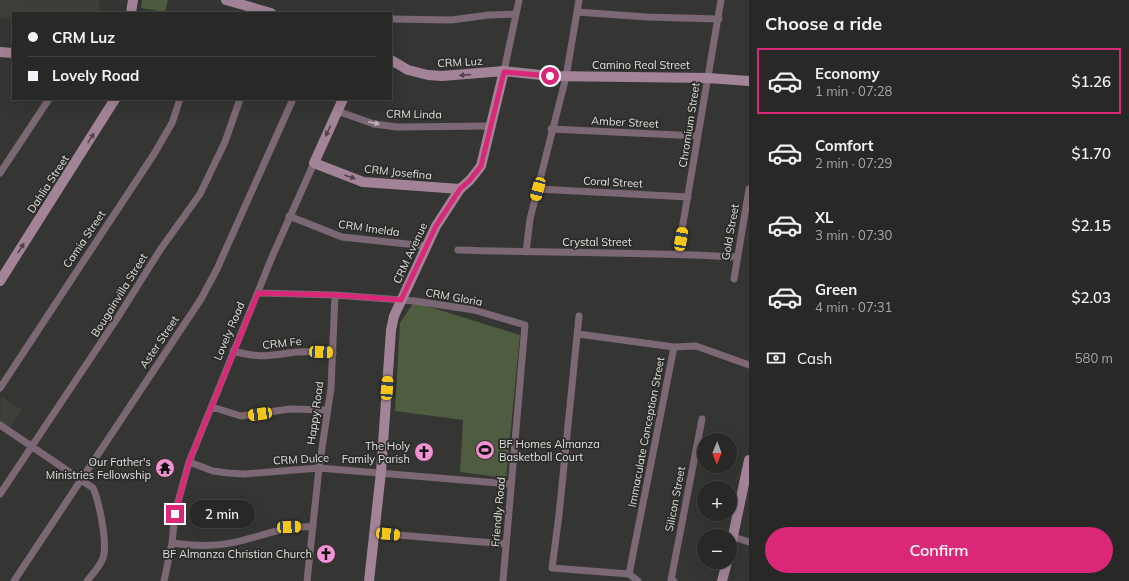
<!DOCTYPE html>
<meta charset="utf-8">
<style>
:root{--surface:#282826;--page:#343432;--text:#f1f3f6;--muted:#a5a6a7;--line:#444443;--accent:#db2777}
body{margin:0;font-family:Mulish,sans-serif;background:var(--page);color:var(--text);height:100vh;display:flex;flex-direction:column;font-size:15px;white-space:nowrap}
*{box-sizing:border-box;margin:0}
p{font-size:13px;color:var(--muted)}
.icon{flex:none;width:22px;height:22px;fill:none;stroke:currentColor;stroke-width:2;stroke-linecap:round;stroke-linejoin:round}
.map{position:relative;flex:1;overflow:hidden}
.details{display:flex;flex-direction:column;background:var(--surface);width:380px}
.details>*{flex:none}
.guide{position:absolute;left:12px;top:12px;width:380px;height:88px;border-radius:0px;box-shadow:0 4px 16px #0002,0 0 0 1px var(--line);display:grid;align-content:center;height:88px;padding:0 16px;background:var(--surface)}
.needle{width:26px;rotate:181deg}
.controls{position:absolute;left:697px;top:433px;display:grid;gap:8px}
.controls a{display:grid;place-items:center;width:40px;height:40px;border-radius:50%;background:var(--surface);box-shadow:0 4px 16px #0002,0 0 0 1px var(--line);font-size:20px}
.end{position:absolute;width:18px;height:18px;margin:-9px;border:5px solid #db2777;background:#fff;box-shadow:0 0 0 2px #fff}
.from{border-radius:50%}
.bubble{position:absolute;height:28px;border-radius:14px;background:var(--surface);box-shadow:0 4px 16px #0002,0 0 0 1px var(--line);font-size:13px;font-weight:600;line-height:28px;text-align:center}
.car{position:absolute;width:12px;height:24px;margin:-12px -6px;border-radius:5px;box-shadow:0 0 3px 1px #0007;background:linear-gradient(#f5c518 24%,#345 0 40%,#f5c518 0 76%,#345 0 86%,#f5c518 0)}
.guide b{display:flex;align-items:center;gap:14px;height:38px;font-size:15px}
.guide b+b{border-top:1px solid var(--line)}
.guide i{width:10px;height:10px;background:var(--text)}
ul{padding:0;list-style:none}
li{display:flex;align-items:center;gap:12px;height:66px;margin:0 8px 6px;padding:0 8px;border:2px solid transparent;border-radius:0px}
li div{flex:1}
li b{display:block;font-size:15px}
li em{font-style:normal;font-weight:600}
li.current{border-color:var(--accent)}
li>.icon{width:36px;height:36px;stroke-width:1.5}
h2{padding:0 16px;font-size:18px;line-height:48px}
.pay{display:flex;align-items:center;gap:10px;height:44px;padding:0 16px;font-size:15px}
.pay p{margin-inline-start:auto}
.primary-button{display:flex;gap:8px;margin-top:auto;padding:8px 16px}
.primary-button a{flex:1;height:46px;border-radius:24px;background:var(--accent);color:#fff;font-size:16px;font-weight:600;line-height:46px;text-align:center}
main{display:flex;flex:1;min-height:0}
.map>svg:first-child{display:block}
.built{fill:#3c4038}
.green{fill:#4e5d3f}
.lines{fill:none;stroke-linecap:round;stroke-linejoin:round}
.street{stroke:#7c6774;stroke-width:7}
.secondary{stroke:#a38397;stroke-width:10}
.oneway{fill:#4f464a}
.oneway2{fill:#bdb6ba}
.route{stroke:#db2777;stroke-width:5}
.labels{text-anchor:middle;stroke-width:3.5;stroke-linejoin:round;paint-order:stroke}
.street-label{font-size:11px;fill:#e0e1df;stroke:#2b2c29}
.poi-label{font-size:11px;fill:#e0e1df;stroke:#2b2c29;text-anchor:end}
</style>
<main>
<div class="map">
<svg width="749" height="581" viewBox="0 0 749 581">
<rect width="100%" height="100%" fill="#353633"/>
<path class="built" d="M0 0H99V13H13V19L0 18Z
M1 396 22 410 9 429 0 422Z"/>
<path class="green" d="M142 0H168L165 12 141 8Z
M414 302 520 335 506 478 460 472 463 420 395 411 400 323Z"/>
<g class="lines">
<path class="street" d="M577 12 647 17 719 19
M391 19 451 20 489 15 516 14
M504 71 519 0
M337 111 374 124 397 127 492 126
M551 129 698 136
M0 173 49 99
M538 189 688 197
M289 216 342 237 426 246
M458 250C551 253 644 252 736 257
M526 252 530 219 566 77 579 0
M678 253 721 0
M734 279 749 189
M259 293 335 295 415 301 474 310 525 325 503 581
M579 316 559 515 552 568 629 574 638 581
M578 334 674 347 696 346 749 365
M233 351C263 359 269 355 298 352 310 351 322 352 333 353
M0 388 154 154 172 123 180 99
M212 407 241 416 290 409 327 410
M0 425 93 488C99 501 108 544 103 558 100 566 93 574 87 581
M189 462 213 471 228 473 244 474 319 468 511 484
M0 494 118 317 160 250 200 194 225 142 240 99
M374 533 506 544
M733 537 749 542
M172 543C197 547 219 547 244 540 268 534 288 525 313 527
M629 574 674 347
M14 581 201 299 217 269 293 99
M164 581 172 543 175 513 189 462 272 257 314 163
M307 581 319 468 331 388 335 295
M674 581 671 580 702 419"/>
<path class="secondary" d="M226 0 271 13
M131 13 133 0
M0 52 13 53
M391 60 408 70 428 75 442 76 504 71 550 76 708 78 749 81
M343 99 314 163 363 182 460 189
M0 281 115 99
M730 550 749 460
M369 581 381 472 391 330 394 316 436 226 460 189 470 180 481 166 504 71
M722 581 727 562"/>
</g>
<defs><path id="oneway-solid" d="M-6-.8H1V-3.2L6.5 0L1 3.2V.8H-6Z"/></defs>
<g class="oneway">
<use href="#oneway-solid" transform="translate(465 75) rotate(175)"/>
<use href="#oneway-solid" transform="translate(328 131) rotate(115)"/>
<use href="#oneway-solid" transform="translate(91 138) rotate(-57)"/>
<use href="#oneway-solid" transform="translate(350 177) rotate(19)"/>
<use href="#oneway-solid" transform="translate(21 248) rotate(-57)"/>
</g>
<use class="oneway2" href="#oneway-solid" transform="translate(374 123) rotate(12)"/>
<g class="lines">
<path class="route" d="M175 514 189 462 258 293 335 295 401 300 436 226 460 189 470 180 481 166 504 72 550 76"/>
</g>
<defs>
<g id="stadium-disc" transform="scale(1)"><circle r="9.5" fill="#f491d3" stroke="#2b2c29"/><path d="M0-5a6.5 5 0 1 0 0 10a6.5 5 0 1 0 0-10ZM-3.5-1.8h7v3.6h-7Z" fill="#111"/></g>
<g id="church-disc" transform="scale(1)"><circle r="9.5" fill="#f491d3" stroke="#2b2c29"/><path d="M-1.2-6h2.4v3.5h3.3v2.4h-3.3V6h-2.4V-.1h-3.3v-2.4h3.3Z" fill="#111"/></g>
<g id="temple-disc" transform="scale(1)"><circle r="9.5" fill="#f491d3" stroke="#2b2c29"/><path d="M0-6L5-2H3V0L6.5 2.5H4V6H1.5V3h-3V6H-4V2.5H-6.5L-3 0V-2H-5Z" fill="#111"/></g>
</defs>
<g fill-rule="evenodd">
<use href="#stadium-disc" x="485" y="450"/>
<use href="#church-disc" x="424" y="452"/>
<use href="#temple-disc" x="165" y="468"/>
<use href="#church-disc" x="326" y="554"/>
</g>
<g class="labels">
<g class="street-label">
<text transform="translate(460 62) rotate(-3)" y="4">CRM Luz</text>
<text x="641" y="69">Camino Real Street</text>
<text transform="translate(414 114) rotate(1)" y="4">CRM Linda</text>
<text transform="translate(625 122) rotate(3)" y="4">Amber Street</text>
<text transform="translate(689 125) rotate(-81)" y="4">Chromium Street</text>
<text transform="translate(398 172) rotate(6)" y="4">CRM Josefina</text>
<text transform="translate(613 182) rotate(3)" y="4">Coral Street</text>
<text transform="translate(48 184) rotate(-57)" y="4">Dahlia Street</text>
<text transform="translate(369 228) rotate(8)" y="4">CRM Imelda</text>
<text transform="translate(730 232) rotate(-80)" y="4">Gold Street</text>
<text transform="translate(84 239) rotate(-56)" y="4">Camia Street</text>
<text x="597" y="246">Crystal Street</text>
<text transform="translate(410 253) rotate(-65)" y="4">CRM Avenue</text>
<text transform="translate(119 295) rotate(-58)" y="4">Bougainvilla Street</text>
<text transform="translate(454 297) rotate(10)" y="4">CRM Gloria</text>
<text transform="translate(229 331) rotate(-67)" y="4">Lovely Road</text>
<text transform="translate(159 342) rotate(-56)" y="4">Aster Street</text>
<text transform="translate(282 343) rotate(-6)" y="4">CRM Fe</text>
<text transform="translate(315 413) rotate(-82)" y="4">Happy Road</text>
<text transform="translate(646 432) rotate(-79)" y="4">Immaculate Conception Street</text>
<text transform="translate(301 459) rotate(-3)" y="4">CRM Dulce</text>
<text transform="translate(675 499) rotate(-79)" y="4">Silicon Street</text>
<text transform="translate(498 512) rotate(-85)" y="4">Friendly Road</text>
</g>
<g class="poi-label">
<text x="499" y="448" text-anchor="start">BF Homes Almanza<tspan x="499" dy="13">Basketball Court</tspan></text>
<text x="410" y="450">The Holy<tspan x="410" dy="13">Family Parish</tspan></text>
<text x="151" y="466">Our Father's<tspan x="151" dy="13">Ministries Fellowship</tspan></text>
<text x="312" y="558">BF Almanza Christian Church</text>
</g>
</g>
</svg>
<div class="controls">
<a><svg class="needle" viewBox="-14 -14 28 28"><path d="M0-13l5 13h-10z" fill="#e53935"/><path d="M0 13l5-13h-10z" fill="#a5a6a7"/></svg></a>
<a>+</a>
<a>−</a>
</div>
<i class="end from" style="left:550px;top:76px"></i>
<i class="end" style="left:175px;top:514px"></i>
<div class="bubble" style="left:189px;top:500px;width:66px">2 min</div>
<i class="car" style="left:538px;top:189px;rotate:195deg"></i>
<i class="car" style="left:681px;top:239px;rotate:10deg"></i>
<i class="car" style="left:321px;top:352px;rotate:93deg"></i>
<i class="car" style="left:387px;top:388px;rotate:4deg"></i>
<i class="car" style="left:260px;top:414px;rotate:262deg"></i>
<i class="car" style="left:289px;top:527px;rotate:87deg"></i>
<i class="car" style="left:388px;top:534px;rotate:95deg"></i>
<div class="guide">
<b><i class="from"></i>CRM Luz</b>
<b><i></i>Lovely Road</b>
</div>
</div>
<section class="details">
<h2>Choose a ride</h2>
<ul>
<li class="current"><svg class="icon" aria-label="car" viewBox="0 0 24 24"><path d="M5 17H2v-5l4-1 3-4h7l3 4 3 1v5h-3M9 17h6M6 11h13"/><circle cx="7" cy="17" r="2"/><circle cx="17" cy="17" r="2"/></svg><div><b>Economy</b><p>1 min · 07:28</p></div><em>$1.26</em></li>
<li><svg class="icon" aria-label="car" viewBox="0 0 24 24"><path d="M5 17H2v-5l4-1 3-4h7l3 4 3 1v5h-3M9 17h6M6 11h13"/><circle cx="7" cy="17" r="2"/><circle cx="17" cy="17" r="2"/></svg><div><b>Comfort</b><p>2 min · 07:29</p></div><em>$1.70</em></li>
<li><svg class="icon" aria-label="car" viewBox="0 0 24 24"><path d="M5 17H2v-5l4-1 3-4h7l3 4 3 1v5h-3M9 17h6M6 11h13"/><circle cx="7" cy="17" r="2"/><circle cx="17" cy="17" r="2"/></svg><div><b>XL</b><p>3 min · 07:30</p></div><em>$2.15</em></li>
<li><svg class="icon" aria-label="car" viewBox="0 0 24 24"><path d="M5 17H2v-5l4-1 3-4h7l3 4 3 1v5h-3M9 17h6M6 11h13"/><circle cx="7" cy="17" r="2"/><circle cx="17" cy="17" r="2"/></svg><div><b>Green</b><p>4 min · 07:31</p></div><em>$2.03</em></li>
</ul>
<div class="pay"><svg class="icon" aria-label="cash" viewBox="0 0 24 24"><path d="M3 7h18v10H3z"/><circle cx="12" cy="12" r="2"/></svg>Cash<p>580 m</p></div>
<div class="primary-button"><a>Confirm</a></div>
</section>
</main>
